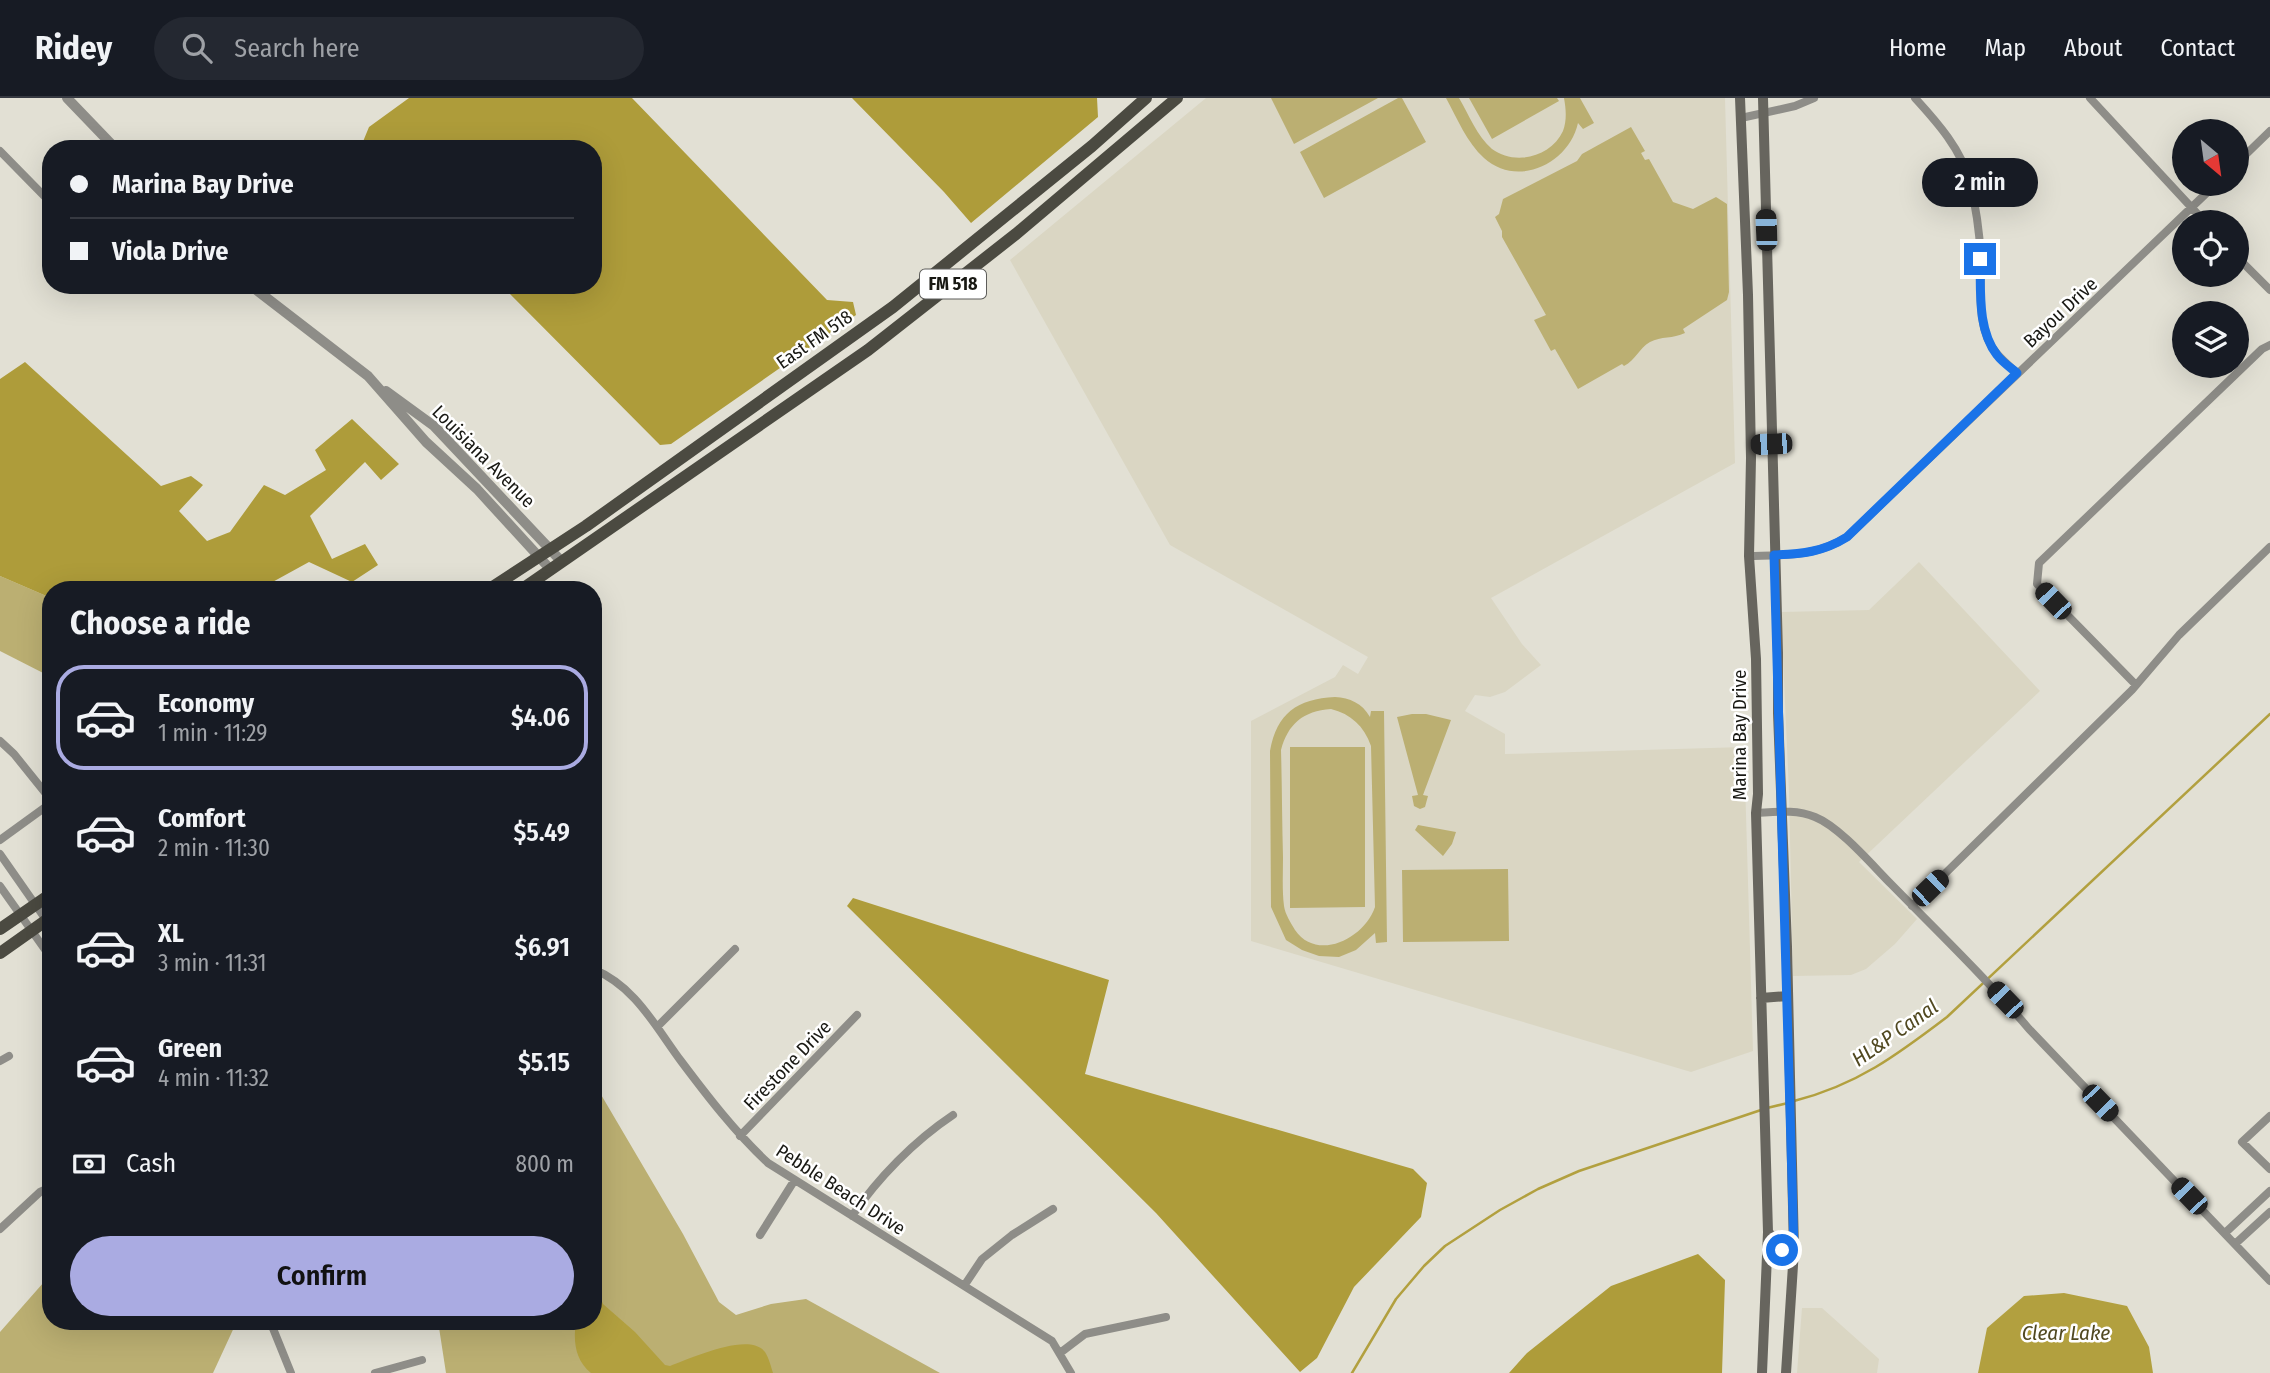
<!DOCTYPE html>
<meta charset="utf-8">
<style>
:root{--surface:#171b24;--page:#242831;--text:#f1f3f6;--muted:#9ea1a6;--line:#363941;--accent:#aaabe2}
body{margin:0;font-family:"Fira Sans Condensed",sans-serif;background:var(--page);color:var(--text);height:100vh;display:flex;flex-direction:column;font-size:26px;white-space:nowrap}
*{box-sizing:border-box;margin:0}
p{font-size:23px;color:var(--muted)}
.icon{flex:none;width:38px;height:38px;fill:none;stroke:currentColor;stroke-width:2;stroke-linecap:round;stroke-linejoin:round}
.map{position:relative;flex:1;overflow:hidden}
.panel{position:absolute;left:42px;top:483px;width:560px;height:749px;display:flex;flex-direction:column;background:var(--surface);border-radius:28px;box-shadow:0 7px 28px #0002}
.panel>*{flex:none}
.banner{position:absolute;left:42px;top:42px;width:560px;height:154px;border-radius:28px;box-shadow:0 7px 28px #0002;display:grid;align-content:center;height:154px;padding:0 28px;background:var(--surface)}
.needle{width:46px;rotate:151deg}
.fabs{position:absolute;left:2172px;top:21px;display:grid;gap:14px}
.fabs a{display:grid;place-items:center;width:77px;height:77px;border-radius:50%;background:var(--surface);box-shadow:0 7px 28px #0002;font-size:35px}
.end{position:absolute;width:32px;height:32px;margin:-16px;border:9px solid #1a73e8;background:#fff;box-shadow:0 0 0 4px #fff}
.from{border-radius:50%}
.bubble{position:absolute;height:49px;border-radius:24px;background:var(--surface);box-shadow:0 7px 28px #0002;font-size:23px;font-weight:600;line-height:49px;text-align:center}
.car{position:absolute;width:21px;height:42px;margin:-21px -10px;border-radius:9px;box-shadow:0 0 5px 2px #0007;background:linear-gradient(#222 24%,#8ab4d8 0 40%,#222 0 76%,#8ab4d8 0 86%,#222 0)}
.banner b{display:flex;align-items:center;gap:24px;height:66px;font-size:26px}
.banner b+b{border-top:2px solid var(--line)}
.banner i{width:18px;height:18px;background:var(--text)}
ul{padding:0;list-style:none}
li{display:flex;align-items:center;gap:21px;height:105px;margin:0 14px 10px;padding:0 14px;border:4px solid transparent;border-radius:28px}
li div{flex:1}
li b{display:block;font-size:26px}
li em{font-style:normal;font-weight:600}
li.current{border-color:var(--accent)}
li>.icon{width:63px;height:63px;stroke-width:1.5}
h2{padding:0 28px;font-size:32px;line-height:84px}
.pay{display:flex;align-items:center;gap:18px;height:77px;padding:0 28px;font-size:26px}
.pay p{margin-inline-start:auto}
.button{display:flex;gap:14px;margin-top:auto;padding:14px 28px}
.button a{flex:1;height:80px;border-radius:42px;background:var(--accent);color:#111;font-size:28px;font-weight:600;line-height:80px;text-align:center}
header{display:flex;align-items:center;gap:42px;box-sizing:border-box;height:98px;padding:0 35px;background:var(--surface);border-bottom:2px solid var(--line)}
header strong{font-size:33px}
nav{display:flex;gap:38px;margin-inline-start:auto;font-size:24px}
.search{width:490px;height:63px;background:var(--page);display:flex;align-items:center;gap:18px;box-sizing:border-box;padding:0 24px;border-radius:38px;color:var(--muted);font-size:26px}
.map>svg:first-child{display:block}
.built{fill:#dad6c3}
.green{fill:#bbaf72;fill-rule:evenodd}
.forest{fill:#ae9c3a}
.water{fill:#b2a03f}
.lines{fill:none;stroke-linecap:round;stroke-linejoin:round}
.stream{stroke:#b2a03f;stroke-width:2.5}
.minor{stroke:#8e8d88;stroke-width:8}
.tertiary{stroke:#8e8d88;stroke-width:10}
.secondary{stroke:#67655e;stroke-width:10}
.primary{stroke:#4b4a41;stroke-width:12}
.route{stroke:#1a73e8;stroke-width:9}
.labels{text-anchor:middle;stroke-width:5;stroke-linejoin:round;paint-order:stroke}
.shield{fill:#fff;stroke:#5d5d5a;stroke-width:2}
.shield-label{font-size:18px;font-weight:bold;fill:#181813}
.street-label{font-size:19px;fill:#181813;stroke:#fff}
.water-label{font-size:21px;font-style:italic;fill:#514921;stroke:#fff}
</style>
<header>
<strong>Ridey</strong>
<div class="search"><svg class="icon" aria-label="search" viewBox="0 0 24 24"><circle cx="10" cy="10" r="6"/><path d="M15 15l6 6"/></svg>Search here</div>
<nav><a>Home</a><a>Map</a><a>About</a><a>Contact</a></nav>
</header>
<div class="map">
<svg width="2270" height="1275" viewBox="0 0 2270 1275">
<rect width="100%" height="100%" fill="#e2e0d4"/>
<path class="built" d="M1206 0H1725L1735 365 1491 500 1522 546 1541 567 1505 594 1490 599 1475 597 1465 613 1505 636V656L1744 649 1753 953 1691 974 1251 843V623L1335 579 1343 567 1358 576 1368 559 1170 447 1010 162Z
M1919 464 2040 593 1859 764 1917 821 1895 846 1866 871 1851 877 1793 878 1789 694 1781 514 1869 512Z
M1802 1210H1822L1879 1261 1877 1275H1797Z"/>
<path class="green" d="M1271 0H1378L1294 46Z
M1398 0H1402L1426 44 1324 100 1300 54Z
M1446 0H1459C1469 17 1477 38 1492 51 1515 68 1551 59 1563 33 1567 22 1566 11 1564 0H1580L1594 25 1583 31 1578 25C1569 66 1517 90 1484 60 1467 45 1457 20 1446 0Z
M1469 0H1557L1559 3 1492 41Z
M1631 29 1645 53 1641 55 1645 62 1649 61 1673 104 1693 111 1716 99 1727 106 1729 194 1727 202 1683 231 1685 235C1673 241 1661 238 1650 244 1639 250 1636 262 1624 268L1622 266 1578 291 1555 251 1551 253 1534 222 1546 217 1502 139V133L1495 119 1499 116 1503 101 1577 63 1582 56Z
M0 478 51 500V579L0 553Z
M1335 599C1350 600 1362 605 1370 619L1371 613H1384L1387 844 1376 845 1375 835 1356 852 1339 859 1319 858 1302 852 1286 842 1271 809 1270 653C1277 615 1297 601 1335 599ZM1331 611C1351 616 1364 628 1371 648L1375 809C1364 841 1317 864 1295 832 1291 825 1285 816 1284 808 1282 792 1283 775 1283 759 1282 723 1282 687 1281 652 1288 626 1303 613 1331 611Z
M1412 616H1426L1451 622 1423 697 1428 698 1425 709 1420 711 1414 708 1412 698 1418 697 1397 619Z
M1365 649V809L1290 810V649Z
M1418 727 1456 734 1452 746 1443 758 1415 732Z
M1508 771 1509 843 1403 844 1402 772Z
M593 983 683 1136 719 1204 736 1217 771 1206 806 1201 940 1275H446L438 1223H593Z
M51 1176V1223H237L213 1275H0V1234Z"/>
<path class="forest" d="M409 0H632L827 202 853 204 856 217 671 346 660 347 501 187H593V51H366L362 46 369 29Z
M852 0H1097L1098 19 971 125 944 94Z
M25 264 161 388 191 378 203 387 179 413 207 443 230 434 264 387 285 397 326 372 315 352 352 321 399 366 381 382 365 364 310 418 332 461 365 446 378 467 352 484 309 464 258 492H51V500L0 478V281Z
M853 800 1109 882 1085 976 1413 1071 1427 1085 1421 1119 1354 1189 1317 1260 1300 1274 1156 1115 847 808Z
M1698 1156 1725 1182 1722 1275H1509L1527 1255 1611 1188Z"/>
<path class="water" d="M593 1181 603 1206 635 1234 665 1267 670 1268C690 1261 749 1233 765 1254 769 1260 771 1269 773 1275H591C575 1262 573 1243 576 1223H593Z
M2064 1195 2127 1208 2149 1249 2153 1275H1978L1987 1230 2024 1198Z"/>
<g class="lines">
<path class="stream" d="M1794 1003C1857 987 1897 957 1947 919L2270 616
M1767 1010 1788 1005
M1352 1275 1396 1201 1424 1168 1445 1148 1500 1112 1538 1091 1579 1073 1761 1012"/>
<path class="minor" d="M1915 0C1937 24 1962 52 1970 85 1976 109 1980 139 1981 164 1981 188 1978 217 1987 239 1993 255 2005 264 2017 275
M2090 0 2205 124
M1741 20 1795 8 1814 0
M0 53 51 105
M2236 66 2270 33
M2236 158 2270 192
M1749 458C1786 457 1815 459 1847 439L2216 86
M2136 587 2037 486 2039 465 2262 251 2270 247
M0 643 14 656 51 702
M1756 715C1775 714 1796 711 1815 719 1840 729 1872 767 1891 786 1938 834 1986 880 2029 931L2270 1183
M0 742 51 705
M0 756 51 829
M0 788 51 860
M1912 808 2132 592 2179 537 2270 449
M593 871C635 888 655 928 681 963 708 999 735 1034 768 1065L1052 1243 1071 1275
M657 929 735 851
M0 963 9 958
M2270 1018 2242 1044 2270 1071
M740 1038 857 917
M852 1118C878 1080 914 1043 953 1017
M0 1131 40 1094 51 1089
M2225 1135 2270 1093
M760 1137 794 1083
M2235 1146 2270 1114
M964 1188 982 1161 1012 1137 1053 1111
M270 1223 291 1275
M1060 1255 1085 1236 1166 1219
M375 1275 422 1262"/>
<path class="tertiary" d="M67 0 116 51
M250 187 368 278 426 344 477 391 551 472
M386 293 434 328 562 464"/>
<path class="secondary" d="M1740 0 1748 197 1751 360 1749 458 1756 561 1758 696 1756 715 1768 1134 1762 1275
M1763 0 1778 555V615L1787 849 1794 1152 1786 1275
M1761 900 1788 898
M1768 1134 1786 1154 1794 1152"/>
<path class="primary" d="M488 492 586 428 893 209 1092 48 1146 0
M521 492 868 252 1016 136 1177 0
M0 831 51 796
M0 855 51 819"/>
</g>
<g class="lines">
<path class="route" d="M1782 1152 1786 1154 1794 1152 1774 457C1802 456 1823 454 1847 439L2017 275C2011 270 2002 264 1997 257 1977 231 1981 192 1980 161"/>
</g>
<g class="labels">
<rect class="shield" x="920" y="171.5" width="66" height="29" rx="5"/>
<g class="shield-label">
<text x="953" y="192">FM 518</text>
</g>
<g class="street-label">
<text transform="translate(2060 214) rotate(-43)" y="7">Bayou Drive</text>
<text transform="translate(814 241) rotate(-35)" y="7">East FM 518</text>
<text transform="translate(484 358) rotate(45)" y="7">Louisiana Avenue</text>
<text transform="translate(1739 637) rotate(-90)" y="7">Marina Bay Drive</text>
<text transform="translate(787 967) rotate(-46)" y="7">Firestone Drive</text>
<text transform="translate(841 1091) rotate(33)" y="7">Pebble Beach Drive</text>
</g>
<g class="water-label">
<text transform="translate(1895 935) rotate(-35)" y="7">HL&amp;P Canal</text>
<text x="2066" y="1242">Clear Lake</text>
</g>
</g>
</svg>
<div class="fabs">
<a><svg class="needle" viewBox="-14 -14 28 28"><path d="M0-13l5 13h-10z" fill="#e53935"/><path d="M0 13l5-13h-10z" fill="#9ea1a6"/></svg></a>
<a><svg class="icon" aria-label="locate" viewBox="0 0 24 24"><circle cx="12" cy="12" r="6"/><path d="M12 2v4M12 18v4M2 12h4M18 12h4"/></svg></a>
<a><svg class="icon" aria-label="layers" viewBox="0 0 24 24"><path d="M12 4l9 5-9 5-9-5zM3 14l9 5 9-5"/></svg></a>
</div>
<i class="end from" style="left:1782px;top:1152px"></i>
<i class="end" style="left:1980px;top:161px"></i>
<div class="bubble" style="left:1922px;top:60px;width:116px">2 min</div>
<i class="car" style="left:1766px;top:132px;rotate:358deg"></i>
<i class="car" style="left:1771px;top:346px;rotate:268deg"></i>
<i class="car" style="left:2053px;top:503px;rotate:316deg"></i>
<i class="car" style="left:1930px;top:790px;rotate:46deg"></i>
<i class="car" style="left:2005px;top:902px;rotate:316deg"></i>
<i class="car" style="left:2100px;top:1005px;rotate:136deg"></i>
<i class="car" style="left:2189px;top:1098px;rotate:316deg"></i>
<div class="banner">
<b><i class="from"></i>Marina Bay Drive</b>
<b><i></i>Viola Drive</b>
</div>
<section class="panel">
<h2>Choose a ride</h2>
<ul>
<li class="current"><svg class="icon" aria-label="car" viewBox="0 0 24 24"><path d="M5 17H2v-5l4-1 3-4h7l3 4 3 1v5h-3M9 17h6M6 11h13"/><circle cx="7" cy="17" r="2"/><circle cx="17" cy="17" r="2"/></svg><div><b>Economy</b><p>1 min · 11:29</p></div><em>$4.06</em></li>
<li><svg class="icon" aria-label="car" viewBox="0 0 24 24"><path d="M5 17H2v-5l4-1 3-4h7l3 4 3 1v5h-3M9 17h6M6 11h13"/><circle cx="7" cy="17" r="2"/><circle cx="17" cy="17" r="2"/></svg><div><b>Comfort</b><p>2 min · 11:30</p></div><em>$5.49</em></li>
<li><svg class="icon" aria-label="car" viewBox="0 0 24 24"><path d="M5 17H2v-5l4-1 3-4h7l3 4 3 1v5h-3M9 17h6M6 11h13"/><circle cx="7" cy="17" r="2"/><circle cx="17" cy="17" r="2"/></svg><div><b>XL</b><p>3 min · 11:31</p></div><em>$6.91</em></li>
<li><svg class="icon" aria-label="car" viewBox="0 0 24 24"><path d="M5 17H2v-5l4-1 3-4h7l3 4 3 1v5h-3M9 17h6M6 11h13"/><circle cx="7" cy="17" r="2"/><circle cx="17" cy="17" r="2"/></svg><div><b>Green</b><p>4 min · 11:32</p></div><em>$5.15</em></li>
</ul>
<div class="pay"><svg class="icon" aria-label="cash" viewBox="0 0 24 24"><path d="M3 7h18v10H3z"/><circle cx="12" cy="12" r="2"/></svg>Cash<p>800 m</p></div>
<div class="button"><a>Confirm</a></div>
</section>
</div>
